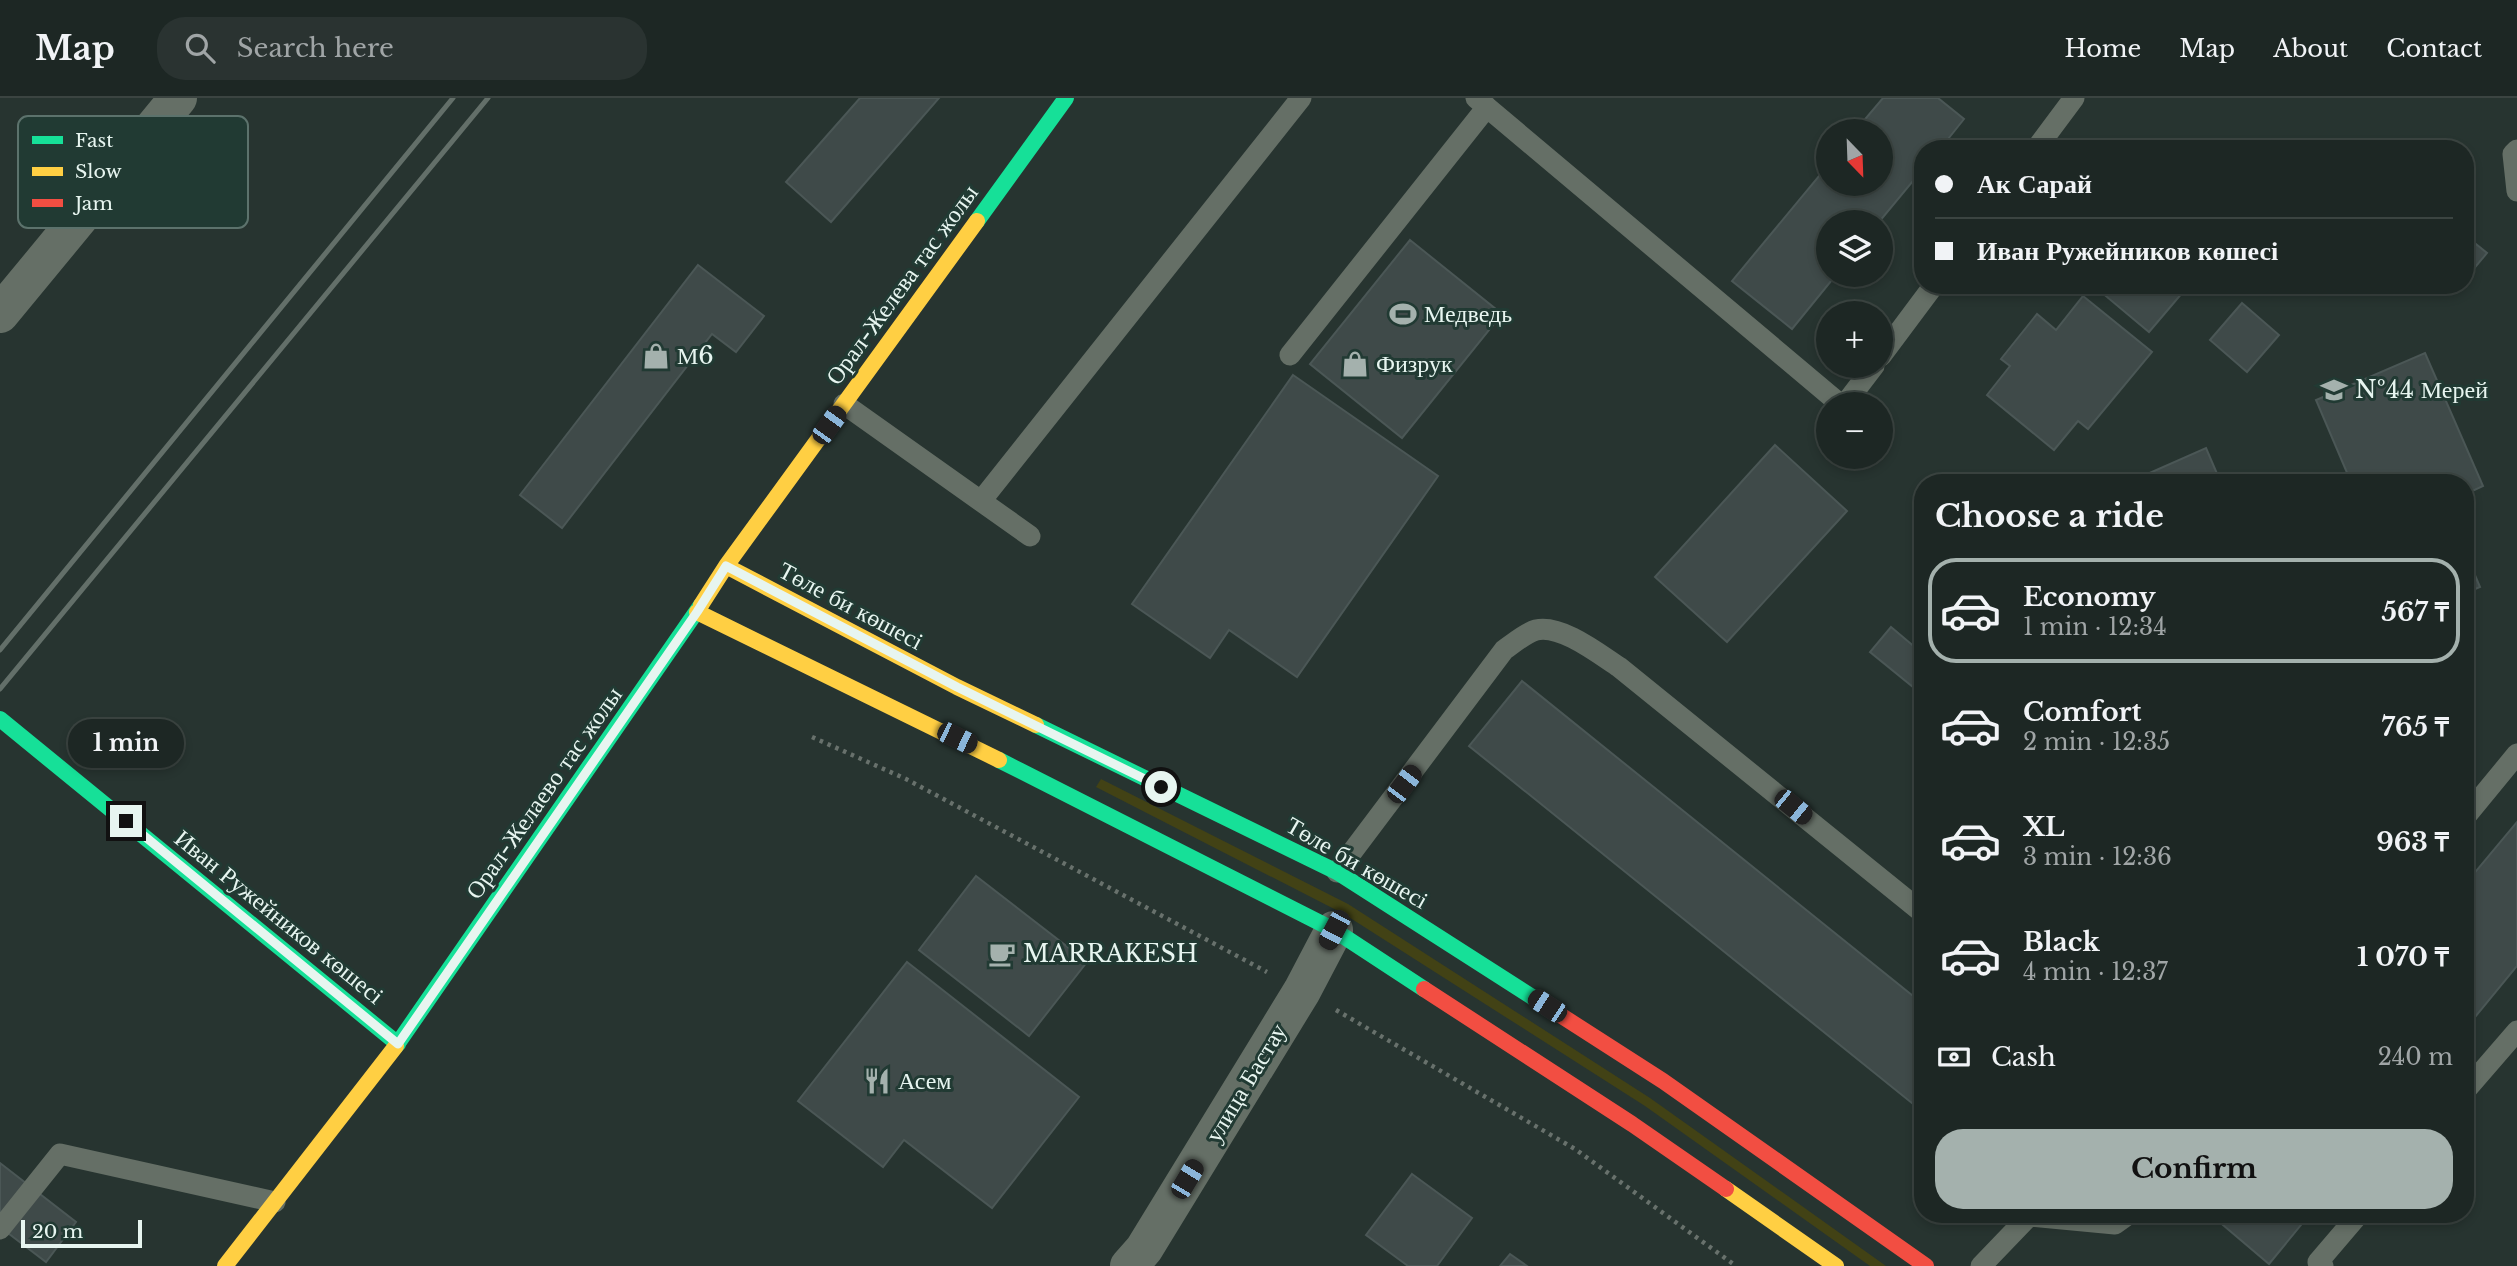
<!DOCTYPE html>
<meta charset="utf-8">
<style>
:root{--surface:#1d2724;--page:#2a3331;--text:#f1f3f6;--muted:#a0a5a6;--line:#3b4441;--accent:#a4b1ad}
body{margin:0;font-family:"Libre Baskerville",serif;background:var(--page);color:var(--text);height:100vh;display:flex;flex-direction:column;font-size:26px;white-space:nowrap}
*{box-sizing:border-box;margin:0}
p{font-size:23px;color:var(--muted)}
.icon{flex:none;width:38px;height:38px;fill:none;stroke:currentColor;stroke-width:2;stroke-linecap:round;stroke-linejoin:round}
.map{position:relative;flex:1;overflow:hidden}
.panel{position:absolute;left:1914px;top:376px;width:560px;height:749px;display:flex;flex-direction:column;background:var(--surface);border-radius:28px;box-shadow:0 4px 10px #0003,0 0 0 2px var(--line)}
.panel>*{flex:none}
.hud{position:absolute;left:1914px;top:42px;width:560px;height:154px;border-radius:28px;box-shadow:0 4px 10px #0003,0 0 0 2px var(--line);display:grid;align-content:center;height:154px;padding:0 21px;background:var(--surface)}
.needle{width:46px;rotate:157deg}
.fabs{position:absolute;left:1816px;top:21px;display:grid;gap:14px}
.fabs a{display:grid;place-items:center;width:77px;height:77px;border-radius:50%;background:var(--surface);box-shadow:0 4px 10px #0003,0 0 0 2px var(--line);font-size:35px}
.scale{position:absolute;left:21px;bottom:18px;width:121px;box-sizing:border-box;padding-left:7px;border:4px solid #e7f5f0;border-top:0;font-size:19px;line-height:24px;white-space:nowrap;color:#e7f5f0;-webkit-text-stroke:5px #213a33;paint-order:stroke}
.end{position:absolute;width:32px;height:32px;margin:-16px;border:9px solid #e7f5f0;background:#111;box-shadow:0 0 0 4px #111}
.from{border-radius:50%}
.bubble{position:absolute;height:49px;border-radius:24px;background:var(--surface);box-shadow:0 4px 10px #0003,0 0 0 2px var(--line);font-size:23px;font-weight:700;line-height:49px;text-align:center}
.car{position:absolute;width:21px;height:42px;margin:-21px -10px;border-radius:9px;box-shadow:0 0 5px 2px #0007;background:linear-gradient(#222 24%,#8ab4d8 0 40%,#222 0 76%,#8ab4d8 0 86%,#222 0)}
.hud b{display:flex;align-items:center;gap:24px;height:66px;font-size:26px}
.hud b+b{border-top:2px solid var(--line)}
.hud i{width:18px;height:18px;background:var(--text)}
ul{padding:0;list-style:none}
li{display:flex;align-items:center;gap:21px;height:105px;margin:0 14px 10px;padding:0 7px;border:4px solid transparent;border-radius:28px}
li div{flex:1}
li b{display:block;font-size:26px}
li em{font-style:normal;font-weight:700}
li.active{border-color:var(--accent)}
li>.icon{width:63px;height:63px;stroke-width:1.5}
h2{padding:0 21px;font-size:32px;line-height:84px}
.pay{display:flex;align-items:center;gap:18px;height:77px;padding:0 21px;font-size:26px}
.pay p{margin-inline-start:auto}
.button{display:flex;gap:14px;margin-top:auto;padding:14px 21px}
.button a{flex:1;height:80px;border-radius:28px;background:var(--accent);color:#111;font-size:28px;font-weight:700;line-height:80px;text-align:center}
header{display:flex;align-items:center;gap:42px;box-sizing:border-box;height:98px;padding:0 35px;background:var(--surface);border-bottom:2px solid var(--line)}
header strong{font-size:33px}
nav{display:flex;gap:38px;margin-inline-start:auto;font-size:24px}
.search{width:490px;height:63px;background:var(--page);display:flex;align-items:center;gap:18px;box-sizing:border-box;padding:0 24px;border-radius:28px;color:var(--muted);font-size:26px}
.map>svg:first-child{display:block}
.green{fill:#424215}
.building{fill:#3f4a49;stroke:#4b5756;stroke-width:2}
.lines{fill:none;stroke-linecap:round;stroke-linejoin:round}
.path{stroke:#68716c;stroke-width:4.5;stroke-dasharray:3.5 5;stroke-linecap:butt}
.lane{stroke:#656f66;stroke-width:21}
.street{stroke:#656f66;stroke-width:38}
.fast{stroke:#16e098;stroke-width:16}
.slow{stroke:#ffcf43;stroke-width:16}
.jam{stroke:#f24e42;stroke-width:16}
.rail{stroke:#636f69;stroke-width:5}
.route{stroke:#e7f5f0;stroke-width:9}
.labels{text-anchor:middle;stroke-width:6;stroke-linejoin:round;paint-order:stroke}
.street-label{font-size:24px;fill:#e7f5f0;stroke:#213a33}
.poi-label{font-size:24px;fill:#e7f5f0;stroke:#213a33;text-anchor:start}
.key{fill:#213a33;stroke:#5c726c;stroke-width:2}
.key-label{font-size:19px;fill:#e7f5f0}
</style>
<header>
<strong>Map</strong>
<div class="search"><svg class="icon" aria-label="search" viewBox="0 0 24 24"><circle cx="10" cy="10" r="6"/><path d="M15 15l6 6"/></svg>Search here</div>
<nav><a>Home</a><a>Map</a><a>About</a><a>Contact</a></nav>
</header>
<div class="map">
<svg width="2517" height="1168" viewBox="0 0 2517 1168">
<rect width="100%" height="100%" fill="#273430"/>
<path class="green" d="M1101 681 1348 806 1650 1000 1886 1168H1870L1645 1008 1344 816 1096 689Z"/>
<path class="building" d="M860 0H939L831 124 786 84Z
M1883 0H1938L1964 21 1940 51H1923V71L1879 124H1829V177H1836L1792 231 1732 183 1829 66V86H1881V33H1855Z
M2466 138 2487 155 2466 180Z
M1410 142 1502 216 1402 340 1310 266Z
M698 167 764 218 736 254 712 236 562 430 520 397Z
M2107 187H2189L2149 234 2101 194Z
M2083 198 2152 254 2088 331 2078 323 2054 352 1987 297 2010 268 2001 261 2037 216 2056 232Z
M2242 205 2279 237 2247 274 2210 242Z
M2425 255 2483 388 2466 396V385H2329L2348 377 2316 302Z
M1293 277 1438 378 1297 579 1229 532 1210 560 1132 506Z
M1775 347 1847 413 1727 544 1655 479Z
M2206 350 2221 385H2127Z
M2466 456 2480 489 2466 495Z
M1891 529 1923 556V576L1913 589 1870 554Z
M1522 583 1923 906V1014L1469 648Z
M2517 724V868L2466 930V785Z
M976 778 1087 864 1029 938 919 852Z
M907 864 1079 999 992 1110 904 1042 883 1069 798 1003Z
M0 1065 76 1124 46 1164 0 1129Z
M1412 1076 1472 1120 1437 1168H1408L1366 1137Z
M2210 1116H2310L2269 1166Z
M1510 1156 1527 1168H1500Z"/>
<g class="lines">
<path class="path" d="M812 639 906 681 1267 874
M1336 912 1575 1051 1736 1168"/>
<path class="lane" d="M1476 0 1840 306
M2036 51 2074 0
M2517 52 2513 56 2517 93
M1290 257 1487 9
M1881 258 1934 187
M844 306 1030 438
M1845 306 1874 268
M981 403 1301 0
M2466 718 2517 656
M1337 774 1504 552C1513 546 1525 535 1536 532 1561 526 1599 556 1619 569L1923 815
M2466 992 2517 933
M0 1131 60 1056 275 1104
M1981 1168 2029 1118 2115 1126 2129 1116
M2323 1168 2318 1164 2359 1116"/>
<path class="street" d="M0 216 178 0
M1129 1168 1144 1151 1302 893 1334 832"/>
<path class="fast" d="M977 123 1066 0
M0 621 398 946
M1036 627 1337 774 1540 904
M999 662 1334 832 1424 891
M396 948 701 507"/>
<path class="slow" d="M726 468 957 589 1036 627
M701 507 726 468 977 123
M697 514 999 662
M1726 1091 1836 1168
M225 1168 396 948"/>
<path class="jam" d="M1424 891 1632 1026 1726 1091
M1540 904 1663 983 1926 1168"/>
<path class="rail" d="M0 552 453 0
M0 591 488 0"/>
</g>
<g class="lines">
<path class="route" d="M126 723 398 946 697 514 726 468 957 589 1161 689"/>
</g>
<defs>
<g id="stadium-bare" transform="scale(2.1)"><path d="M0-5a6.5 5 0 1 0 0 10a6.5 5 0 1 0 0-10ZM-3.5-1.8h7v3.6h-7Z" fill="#a4b1ad" stroke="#213a33" stroke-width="2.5" paint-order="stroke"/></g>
<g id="shop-bare" transform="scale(2.1)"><path d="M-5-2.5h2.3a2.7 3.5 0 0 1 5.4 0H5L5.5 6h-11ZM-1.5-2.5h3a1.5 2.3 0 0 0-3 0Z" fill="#a4b1ad" stroke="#213a33" stroke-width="2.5" paint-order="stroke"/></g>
<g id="school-bare" transform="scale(2.1)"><path d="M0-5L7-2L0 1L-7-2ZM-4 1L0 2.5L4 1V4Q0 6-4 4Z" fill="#a4b1ad" stroke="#213a33" stroke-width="2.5" paint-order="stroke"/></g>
<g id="cafe-bare" transform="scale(2.1)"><path d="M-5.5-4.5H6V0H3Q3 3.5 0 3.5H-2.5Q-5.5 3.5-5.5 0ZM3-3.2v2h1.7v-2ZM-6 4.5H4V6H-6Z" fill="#a4b1ad" stroke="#213a33" stroke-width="2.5" paint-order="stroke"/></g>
<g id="restaurant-bare" transform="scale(2.1)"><path d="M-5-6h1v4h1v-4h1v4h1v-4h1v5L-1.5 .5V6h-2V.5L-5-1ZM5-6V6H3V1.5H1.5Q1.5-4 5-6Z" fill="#a4b1ad" stroke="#213a33" stroke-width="2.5" paint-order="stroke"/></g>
</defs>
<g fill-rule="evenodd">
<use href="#stadium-bare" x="1403" y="216"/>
<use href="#shop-bare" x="656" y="258"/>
<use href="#shop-bare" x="1355" y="266"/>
<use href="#school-bare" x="2334" y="292"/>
<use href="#cafe-bare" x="1002" y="856"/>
<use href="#restaurant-bare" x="877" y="983"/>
</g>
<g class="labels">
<g class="street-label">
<text transform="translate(902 187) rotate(-54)" y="8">Орал-Желева тас жолы</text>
<text transform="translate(851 508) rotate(28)" y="8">Төле би көшесі</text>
<text transform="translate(544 695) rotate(-55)" y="8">Орал-Желаево тас жолы</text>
<text transform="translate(1357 765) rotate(30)" y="8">Төле би көшесі</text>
<text transform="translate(279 819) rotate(39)" y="8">Иван Ружейников көшесі</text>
<text transform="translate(1246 985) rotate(-59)" y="8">улица Бастау</text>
</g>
<g class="poi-label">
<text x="1424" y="224">Медведь</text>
<text x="677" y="266">М6</text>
<text x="1376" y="274">Физрук</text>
<text x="2355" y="300">№44 Мерей</text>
<text x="1023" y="864">MARRAKESH</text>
<text x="898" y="991">Асем</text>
</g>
</g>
<rect x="18" y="18" width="230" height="112" rx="10" class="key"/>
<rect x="32" y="38" width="31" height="8" fill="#16e098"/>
<rect x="32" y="69" width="31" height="9" fill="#ffcf43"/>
<rect x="32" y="101" width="31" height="8" fill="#f24e42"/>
<g class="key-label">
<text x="75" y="49">Fast</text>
<text x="75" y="80">Slow</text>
<text x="75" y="112">Jam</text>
</g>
</svg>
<div class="fabs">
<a><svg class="needle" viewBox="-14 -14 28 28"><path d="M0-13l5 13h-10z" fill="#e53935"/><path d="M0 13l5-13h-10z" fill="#a0a5a6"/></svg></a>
<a><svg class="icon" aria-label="layers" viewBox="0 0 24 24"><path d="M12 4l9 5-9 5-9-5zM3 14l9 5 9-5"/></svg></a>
<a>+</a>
<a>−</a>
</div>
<div class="scale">20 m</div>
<i class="end from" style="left:1161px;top:689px"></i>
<i class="end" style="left:126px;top:723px"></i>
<div class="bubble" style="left:68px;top:621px;width:116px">1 min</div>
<i class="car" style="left:829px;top:327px;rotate:36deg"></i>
<i class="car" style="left:957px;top:640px;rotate:116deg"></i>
<i class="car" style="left:1404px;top:686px;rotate:37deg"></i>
<i class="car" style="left:1793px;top:709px;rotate:129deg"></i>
<i class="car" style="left:1334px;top:832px;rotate:208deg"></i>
<i class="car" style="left:1547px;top:908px;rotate:303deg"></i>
<i class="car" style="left:1187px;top:1081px;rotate:31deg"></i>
<div class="hud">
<b><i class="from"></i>Ак Сарай</b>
<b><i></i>Иван Ружейников көшесі</b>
</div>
<section class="panel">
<h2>Choose a ride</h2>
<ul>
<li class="active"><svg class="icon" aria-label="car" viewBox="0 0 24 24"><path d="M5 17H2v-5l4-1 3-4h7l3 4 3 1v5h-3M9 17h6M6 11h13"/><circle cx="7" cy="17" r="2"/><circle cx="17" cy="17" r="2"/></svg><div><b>Economy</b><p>1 min · 12:34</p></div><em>567 ₸</em></li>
<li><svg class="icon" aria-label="car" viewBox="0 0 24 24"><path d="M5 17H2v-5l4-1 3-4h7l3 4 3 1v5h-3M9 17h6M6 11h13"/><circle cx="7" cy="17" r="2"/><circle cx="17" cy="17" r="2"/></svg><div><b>Comfort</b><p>2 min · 12:35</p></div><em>765 ₸</em></li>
<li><svg class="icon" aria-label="car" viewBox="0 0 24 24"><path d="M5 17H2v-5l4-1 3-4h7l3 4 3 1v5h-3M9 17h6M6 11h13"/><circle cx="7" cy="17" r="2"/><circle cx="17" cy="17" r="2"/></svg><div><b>XL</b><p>3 min · 12:36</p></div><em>963 ₸</em></li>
<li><svg class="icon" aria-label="car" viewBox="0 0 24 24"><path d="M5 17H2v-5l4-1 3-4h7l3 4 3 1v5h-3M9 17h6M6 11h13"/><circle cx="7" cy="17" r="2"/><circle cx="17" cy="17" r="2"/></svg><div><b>Black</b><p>4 min · 12:37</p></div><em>1 070 ₸</em></li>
</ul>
<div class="pay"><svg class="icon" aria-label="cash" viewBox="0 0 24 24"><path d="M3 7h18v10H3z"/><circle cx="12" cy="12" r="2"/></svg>Cash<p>240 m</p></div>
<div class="button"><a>Confirm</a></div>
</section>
</div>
